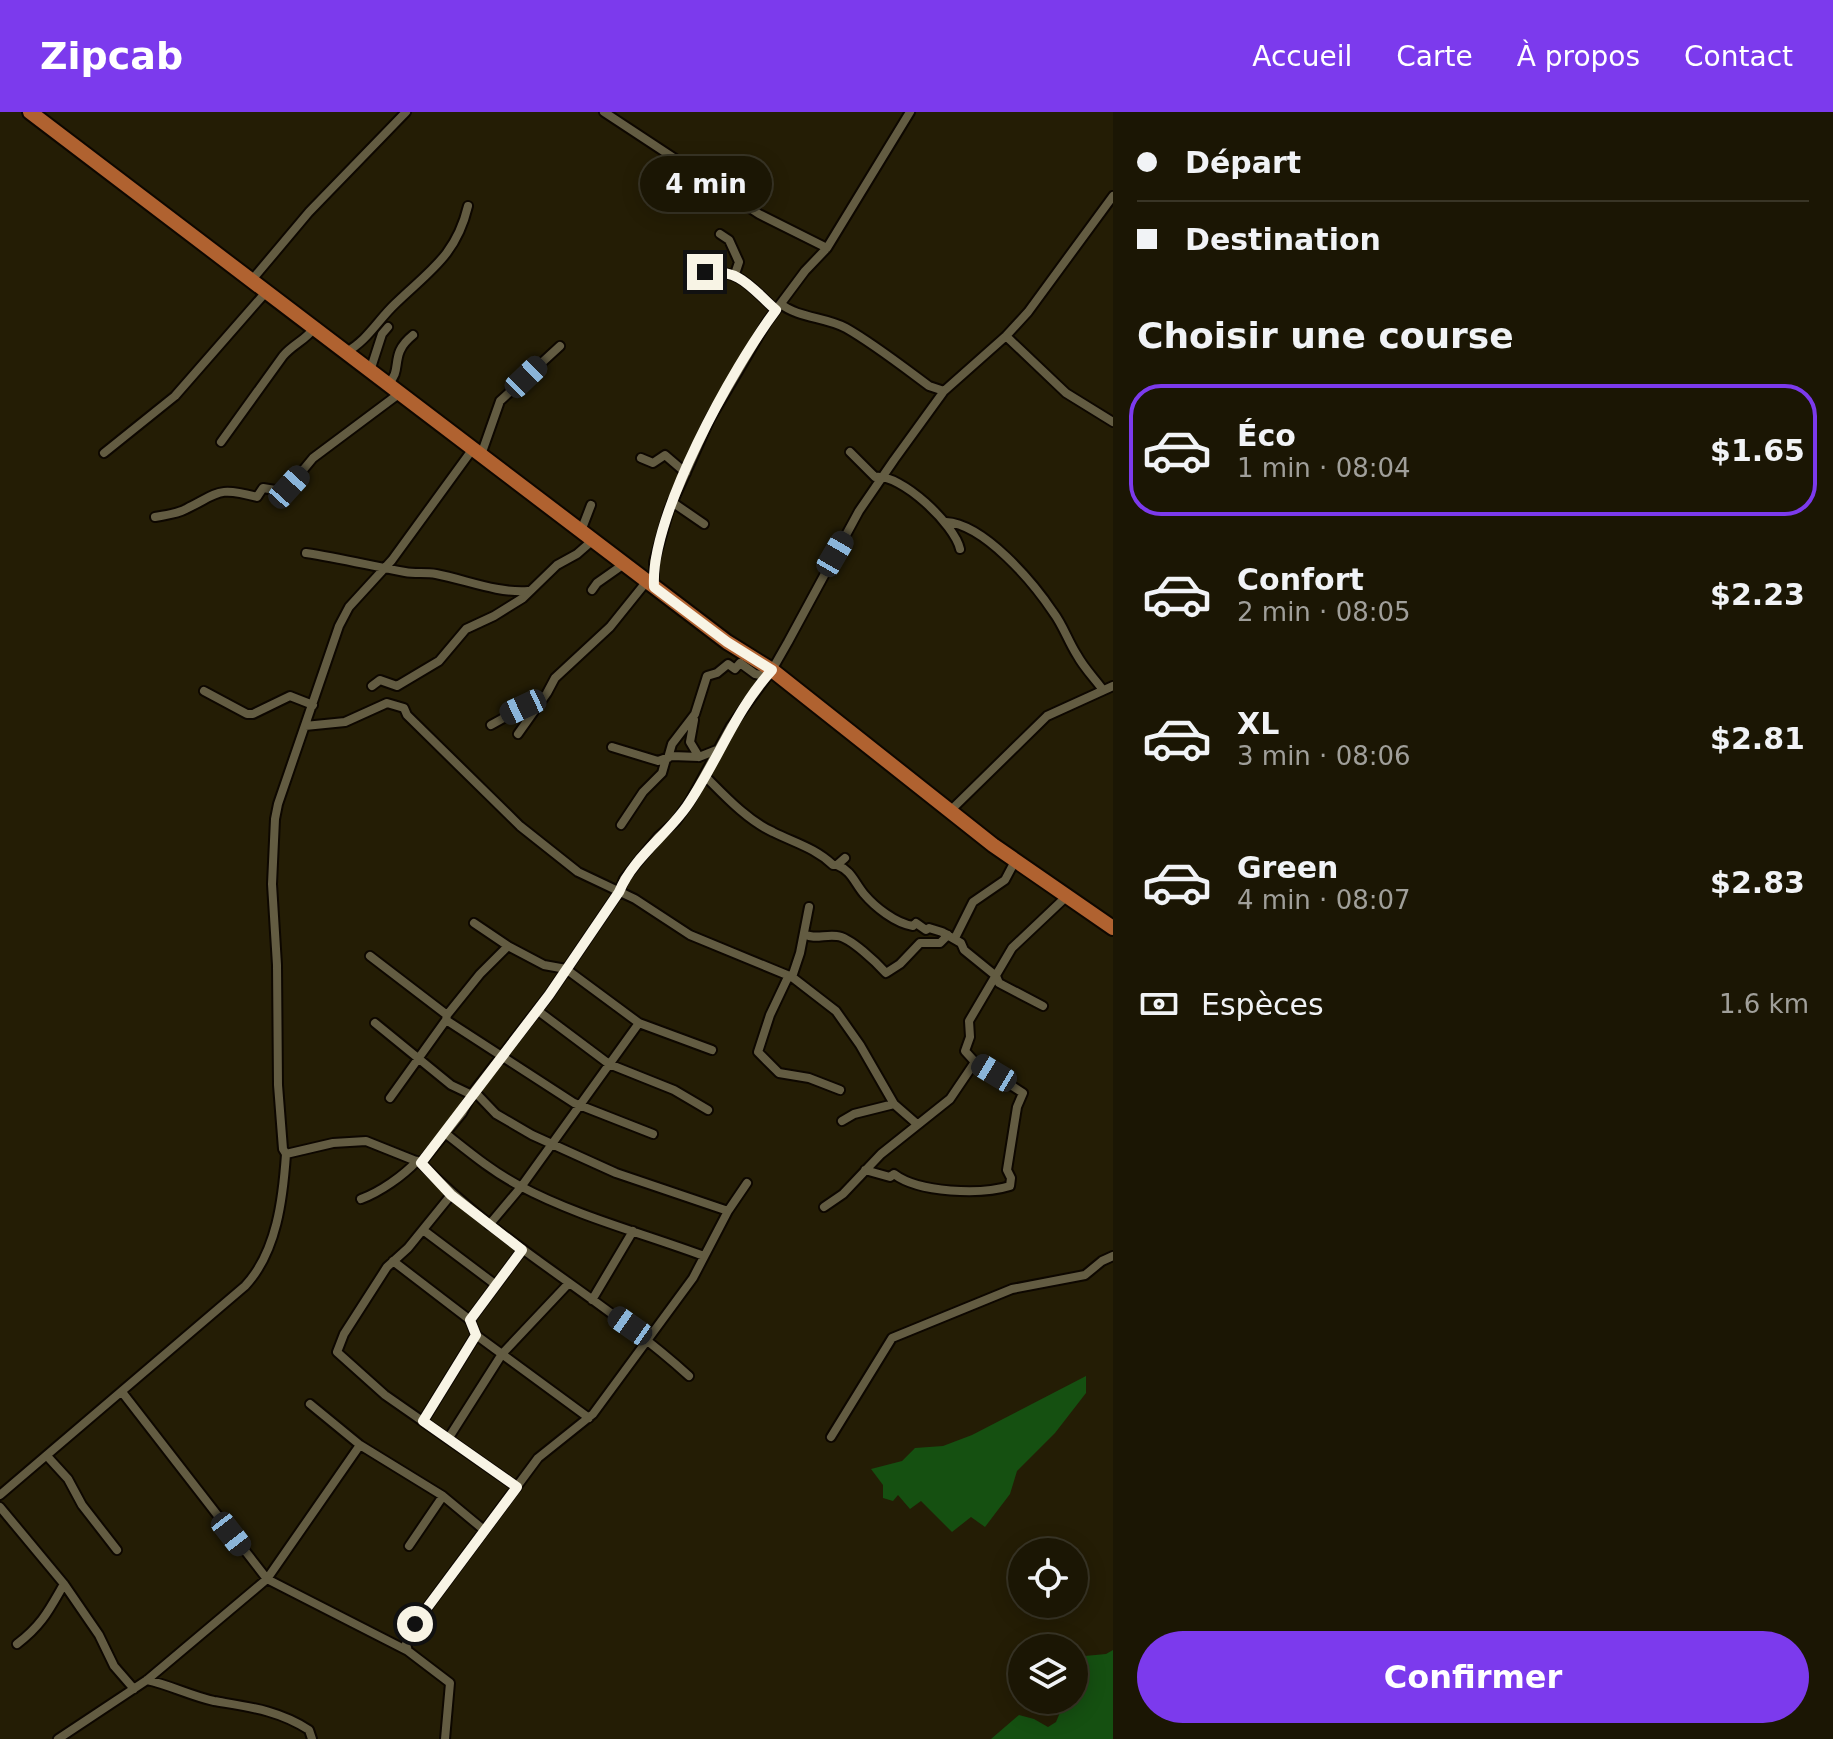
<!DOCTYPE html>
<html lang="fr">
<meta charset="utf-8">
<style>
:root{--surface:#1b1604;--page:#282313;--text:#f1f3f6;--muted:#a09f9a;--line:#393526;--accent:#7c3aed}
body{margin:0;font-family:"DejaVu Sans",sans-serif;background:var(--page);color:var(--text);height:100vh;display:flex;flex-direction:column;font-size:30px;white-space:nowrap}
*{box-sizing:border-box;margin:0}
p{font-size:26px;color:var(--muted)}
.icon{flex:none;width:44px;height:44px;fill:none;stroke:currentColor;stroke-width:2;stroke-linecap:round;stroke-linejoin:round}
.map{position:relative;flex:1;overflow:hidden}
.panel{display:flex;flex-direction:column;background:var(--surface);width:720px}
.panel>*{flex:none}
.hud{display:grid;align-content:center;height:176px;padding:0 24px;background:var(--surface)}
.fabs{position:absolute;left:1008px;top:1426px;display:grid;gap:16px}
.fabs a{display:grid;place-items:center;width:80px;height:80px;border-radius:50%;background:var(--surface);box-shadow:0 4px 20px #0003,0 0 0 2px var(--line);font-size:40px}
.end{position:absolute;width:36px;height:36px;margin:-18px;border:10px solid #f8f4e5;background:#111;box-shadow:0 0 0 4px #111}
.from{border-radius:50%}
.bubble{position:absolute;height:56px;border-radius:28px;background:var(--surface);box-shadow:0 4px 20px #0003,0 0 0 2px var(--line);font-size:26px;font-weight:800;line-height:56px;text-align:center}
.car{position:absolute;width:24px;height:48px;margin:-24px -12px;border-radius:10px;box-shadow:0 0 6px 2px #0007;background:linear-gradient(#222 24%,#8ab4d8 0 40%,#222 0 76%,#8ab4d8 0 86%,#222 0)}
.hud b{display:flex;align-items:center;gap:28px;height:76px;font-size:30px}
.hud b+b{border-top:2px solid var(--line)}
.hud i{width:20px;height:20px;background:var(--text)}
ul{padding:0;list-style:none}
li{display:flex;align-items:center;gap:24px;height:132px;margin:0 16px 12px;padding:0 8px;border:4px solid transparent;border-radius:32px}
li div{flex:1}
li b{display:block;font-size:30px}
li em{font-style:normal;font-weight:800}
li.selected{border-color:var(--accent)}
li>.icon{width:72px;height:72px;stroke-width:1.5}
h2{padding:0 24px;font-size:36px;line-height:96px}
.pay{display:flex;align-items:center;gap:20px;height:88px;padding:0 24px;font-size:30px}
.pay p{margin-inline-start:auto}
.button{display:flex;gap:16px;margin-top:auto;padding:16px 24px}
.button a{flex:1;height:92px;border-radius:48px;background:var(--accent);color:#fff;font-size:32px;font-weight:800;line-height:92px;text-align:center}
header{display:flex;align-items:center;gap:48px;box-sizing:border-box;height:112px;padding:0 40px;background:var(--accent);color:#fff}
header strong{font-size:38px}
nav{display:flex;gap:44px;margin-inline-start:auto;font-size:28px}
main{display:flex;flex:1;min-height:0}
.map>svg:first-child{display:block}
.green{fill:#155011}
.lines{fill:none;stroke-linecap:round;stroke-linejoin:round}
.minor-casing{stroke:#0d0700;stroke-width:12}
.trunk-casing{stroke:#0d0700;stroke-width:18}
.minor{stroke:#635c42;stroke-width:8}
.trunk{stroke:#b06230;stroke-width:14}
.route{stroke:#f8f4e5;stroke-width:10}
</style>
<header>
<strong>Zipcab</strong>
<nav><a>Accueil</a><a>Carte</a><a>À propos</a><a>Contact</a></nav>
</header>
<main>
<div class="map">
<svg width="1113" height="1627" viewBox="0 0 1113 1627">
<rect width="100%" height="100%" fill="#241d05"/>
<path class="green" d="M1086 1264V1281L1055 1321 1017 1359 1010 1382 985 1415 971 1405 952 1420 921 1389 910 1397 898 1383 893 1389 883 1386V1373L871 1357 902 1349 915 1336 943 1334 972 1323Z
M1113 1538V1627H991L1019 1603 1034 1607 1048 1615 1056 1610 1061 1598 1054 1588H1074V1545L1106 1542Z"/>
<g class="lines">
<g class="minor-casing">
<path id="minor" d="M604 0 759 102 827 136
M720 122 729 128 739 150 735 162
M705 160C741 157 751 176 776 198
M251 169 309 100 406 0
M781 192C798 206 826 205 846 216 874 232 902 254 929 274L944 279
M1006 224 1066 281 1113 310
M346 240C367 229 378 208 395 192 429 159 456 144 468 94
M370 259 382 222 388 215
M388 272C404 257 388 243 413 223
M221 330 283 244C293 232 306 228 314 216
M850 340 875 365C901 361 955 413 960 437
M104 341 175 284 266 180
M481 343 500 289 560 234
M641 346 653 351 665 343 686 361
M672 390 704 412
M155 405C165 403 177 402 186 397 219 381 217 374 257 385L263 376 275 378 289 375 313 346 400 281
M946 410C984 412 1033 470 1053 500 1063 513 1068 529 1077 543 1084 556 1095 567 1103 578
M581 419 591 393
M306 441C339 446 372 454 405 460 415 462 426 460 436 462 467 468 496 481 528 479
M654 475V450L669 398 710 307 767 210 805 159 827 136 910 0
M592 478 597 471 624 452
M372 574 380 568 397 574 439 549 466 517 494 504 523 486 557 453 577 442 593 428
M204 579 247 602H253L290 584 313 593
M694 608 690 630 699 645
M491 613 529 592 536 594
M305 614 345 610 387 591 404 596 407 603 520 714 578 760 635 787 690 823 792 865 836 899 860 933 894 992 917 1012
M518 622 547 581 555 566 610 515 647 469
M612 635 658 649 672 644 699 645 719 637
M668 646 672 632 695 602 707 564 717 561 728 552 735 557 740 551 755 562 766 564
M705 664C725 684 747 708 773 720 795 731 815 736 833 753H837L845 746
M950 699 1047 604 1113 574
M621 713 643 680 662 661 666 647
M837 753C852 759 854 770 864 782 875 795 895 811 913 814L916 811 926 818 929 816 942 820 961 831 964 838 996 864 999 871 1043 894
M474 811 508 834 544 853 566 857 639 911 712 938
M804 822C815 828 825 822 837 824 850 825 877 851 886 861L900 852 920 831H940L948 823
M955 826 973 790 1005 768 1015 749
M508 834 480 862 447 903 446 908 574 991 653 1022
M370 844 447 903
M788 865 770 903 758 940 779 961 809 966 840 978
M792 865 800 841 809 795
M537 898 609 952 674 978 708 998
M375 911 451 973 472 983
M474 979 496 1002 532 1023 616 1061 728 1099
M390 986 446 908
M842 1009 854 1002 894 992
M445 1021C469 1040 493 1060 520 1074 576 1104 645 1122 704 1144
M286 1042 333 1031 366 1029 421 1051 462 1001 474 979 549 883 619 780 624 767 658 725 676 709 690 689 731 614 772 558 788 530 859 399 894 348 944 279 1006 224 1028 200 1113 84
M421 1051C501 1133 604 1187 689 1264
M865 1058 890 1065 894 1062C919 1081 981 1083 1010 1074L1011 1066 1007 1058 1017 995 1023 981 975 950
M451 1083 408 1136 387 1155 344 1222 337 1240 385 1283 517 1375
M361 1087C380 1080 403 1064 417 1049
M824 1095 843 1082 881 1042 950 987 975 950 965 939 970 925 969 909 1012 836 1067 784
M489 1113 521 1075 639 911
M423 1118 496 1173
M393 1149 470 1208
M592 1188 633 1119
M476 1223 589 1306
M122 1280 267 1467 408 1539
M310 1292 360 1333 443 1384 484 1418
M423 1309 476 1223 470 1208 522 1138
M831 1325 892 1226 1012 1177 1085 1163 1102 1149 1113 1144
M448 1327 502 1242 569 1171
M47 1344 68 1367 82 1393 117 1438
M0 1383 245 1174C277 1140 283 1086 286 1042L283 1037 278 973 277 853 272 772 275 707 278 692 339 514 349 495 392 448 472 338
M0 1395 64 1472 99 1523 114 1554 134 1577
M409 1434 443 1384
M17 1532C42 1513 49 1498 64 1472
M147 1568C170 1573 191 1584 214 1589 249 1595 278 1598 309 1618L312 1627
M58 1627 147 1568 267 1467 360 1333
M445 1627 450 1571 408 1539 406 1532 415 1512 538 1346 593 1302 693 1166 728 1099 747 1071"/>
</g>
<g class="trunk-casing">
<path id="trunk" d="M30 0 727 530 772 558 993 733 1113 816"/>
</g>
<use href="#minor" class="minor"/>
<use href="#trunk" class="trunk"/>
</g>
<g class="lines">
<path class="route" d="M415 1512 517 1375 423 1309 476 1223 470 1208 522 1138 451 1083 421 1051 549 883 619 780C633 746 666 724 687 694 718 649 735 598 772 558L727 530 654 475C650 404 733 255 776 198 751 176 741 157 705 160"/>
</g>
</svg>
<div class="fabs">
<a><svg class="icon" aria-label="locate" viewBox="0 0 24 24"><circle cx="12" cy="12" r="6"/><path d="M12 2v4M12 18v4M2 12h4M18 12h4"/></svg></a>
<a><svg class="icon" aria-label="layers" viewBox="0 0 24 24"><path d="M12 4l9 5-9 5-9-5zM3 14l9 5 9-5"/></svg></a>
</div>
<i class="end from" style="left:415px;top:1512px"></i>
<i class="end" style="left:705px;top:160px"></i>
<div class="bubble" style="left:640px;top:44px;width:132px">4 min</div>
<i class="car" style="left:526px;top:265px;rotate:46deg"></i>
<i class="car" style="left:289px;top:375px;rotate:42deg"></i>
<i class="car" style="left:835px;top:442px;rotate:30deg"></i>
<i class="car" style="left:523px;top:595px;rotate:245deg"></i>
<i class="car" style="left:994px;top:961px;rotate:301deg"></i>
<i class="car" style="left:630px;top:1214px;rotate:305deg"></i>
<i class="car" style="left:231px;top:1422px;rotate:142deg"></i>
</div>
<section class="panel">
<div class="hud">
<b><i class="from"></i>Départ</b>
<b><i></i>Destination</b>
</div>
<h2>Choisir une course</h2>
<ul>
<li class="selected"><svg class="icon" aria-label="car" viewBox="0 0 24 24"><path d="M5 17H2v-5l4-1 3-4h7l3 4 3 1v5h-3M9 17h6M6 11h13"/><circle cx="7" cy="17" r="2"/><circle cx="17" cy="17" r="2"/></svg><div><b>Éco</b><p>1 min · 08:04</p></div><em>$1.65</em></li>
<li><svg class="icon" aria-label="car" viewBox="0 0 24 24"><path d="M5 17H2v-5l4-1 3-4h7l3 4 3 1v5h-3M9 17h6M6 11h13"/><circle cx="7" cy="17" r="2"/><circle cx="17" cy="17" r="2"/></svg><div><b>Confort</b><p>2 min · 08:05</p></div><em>$2.23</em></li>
<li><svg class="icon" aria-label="car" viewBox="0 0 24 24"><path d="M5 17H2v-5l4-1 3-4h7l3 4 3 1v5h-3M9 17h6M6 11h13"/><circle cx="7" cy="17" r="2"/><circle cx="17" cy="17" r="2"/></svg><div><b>XL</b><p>3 min · 08:06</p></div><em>$2.81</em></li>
<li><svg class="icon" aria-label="car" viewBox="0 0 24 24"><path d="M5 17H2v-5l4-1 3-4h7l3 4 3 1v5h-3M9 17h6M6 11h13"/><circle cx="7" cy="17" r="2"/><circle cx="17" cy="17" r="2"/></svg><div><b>Green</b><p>4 min · 08:07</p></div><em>$2.83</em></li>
</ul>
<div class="pay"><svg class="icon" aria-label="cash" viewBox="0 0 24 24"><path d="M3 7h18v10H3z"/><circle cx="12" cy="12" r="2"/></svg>Espèces<p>1.6 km</p></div>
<div class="button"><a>Confirmer</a></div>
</section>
</main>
